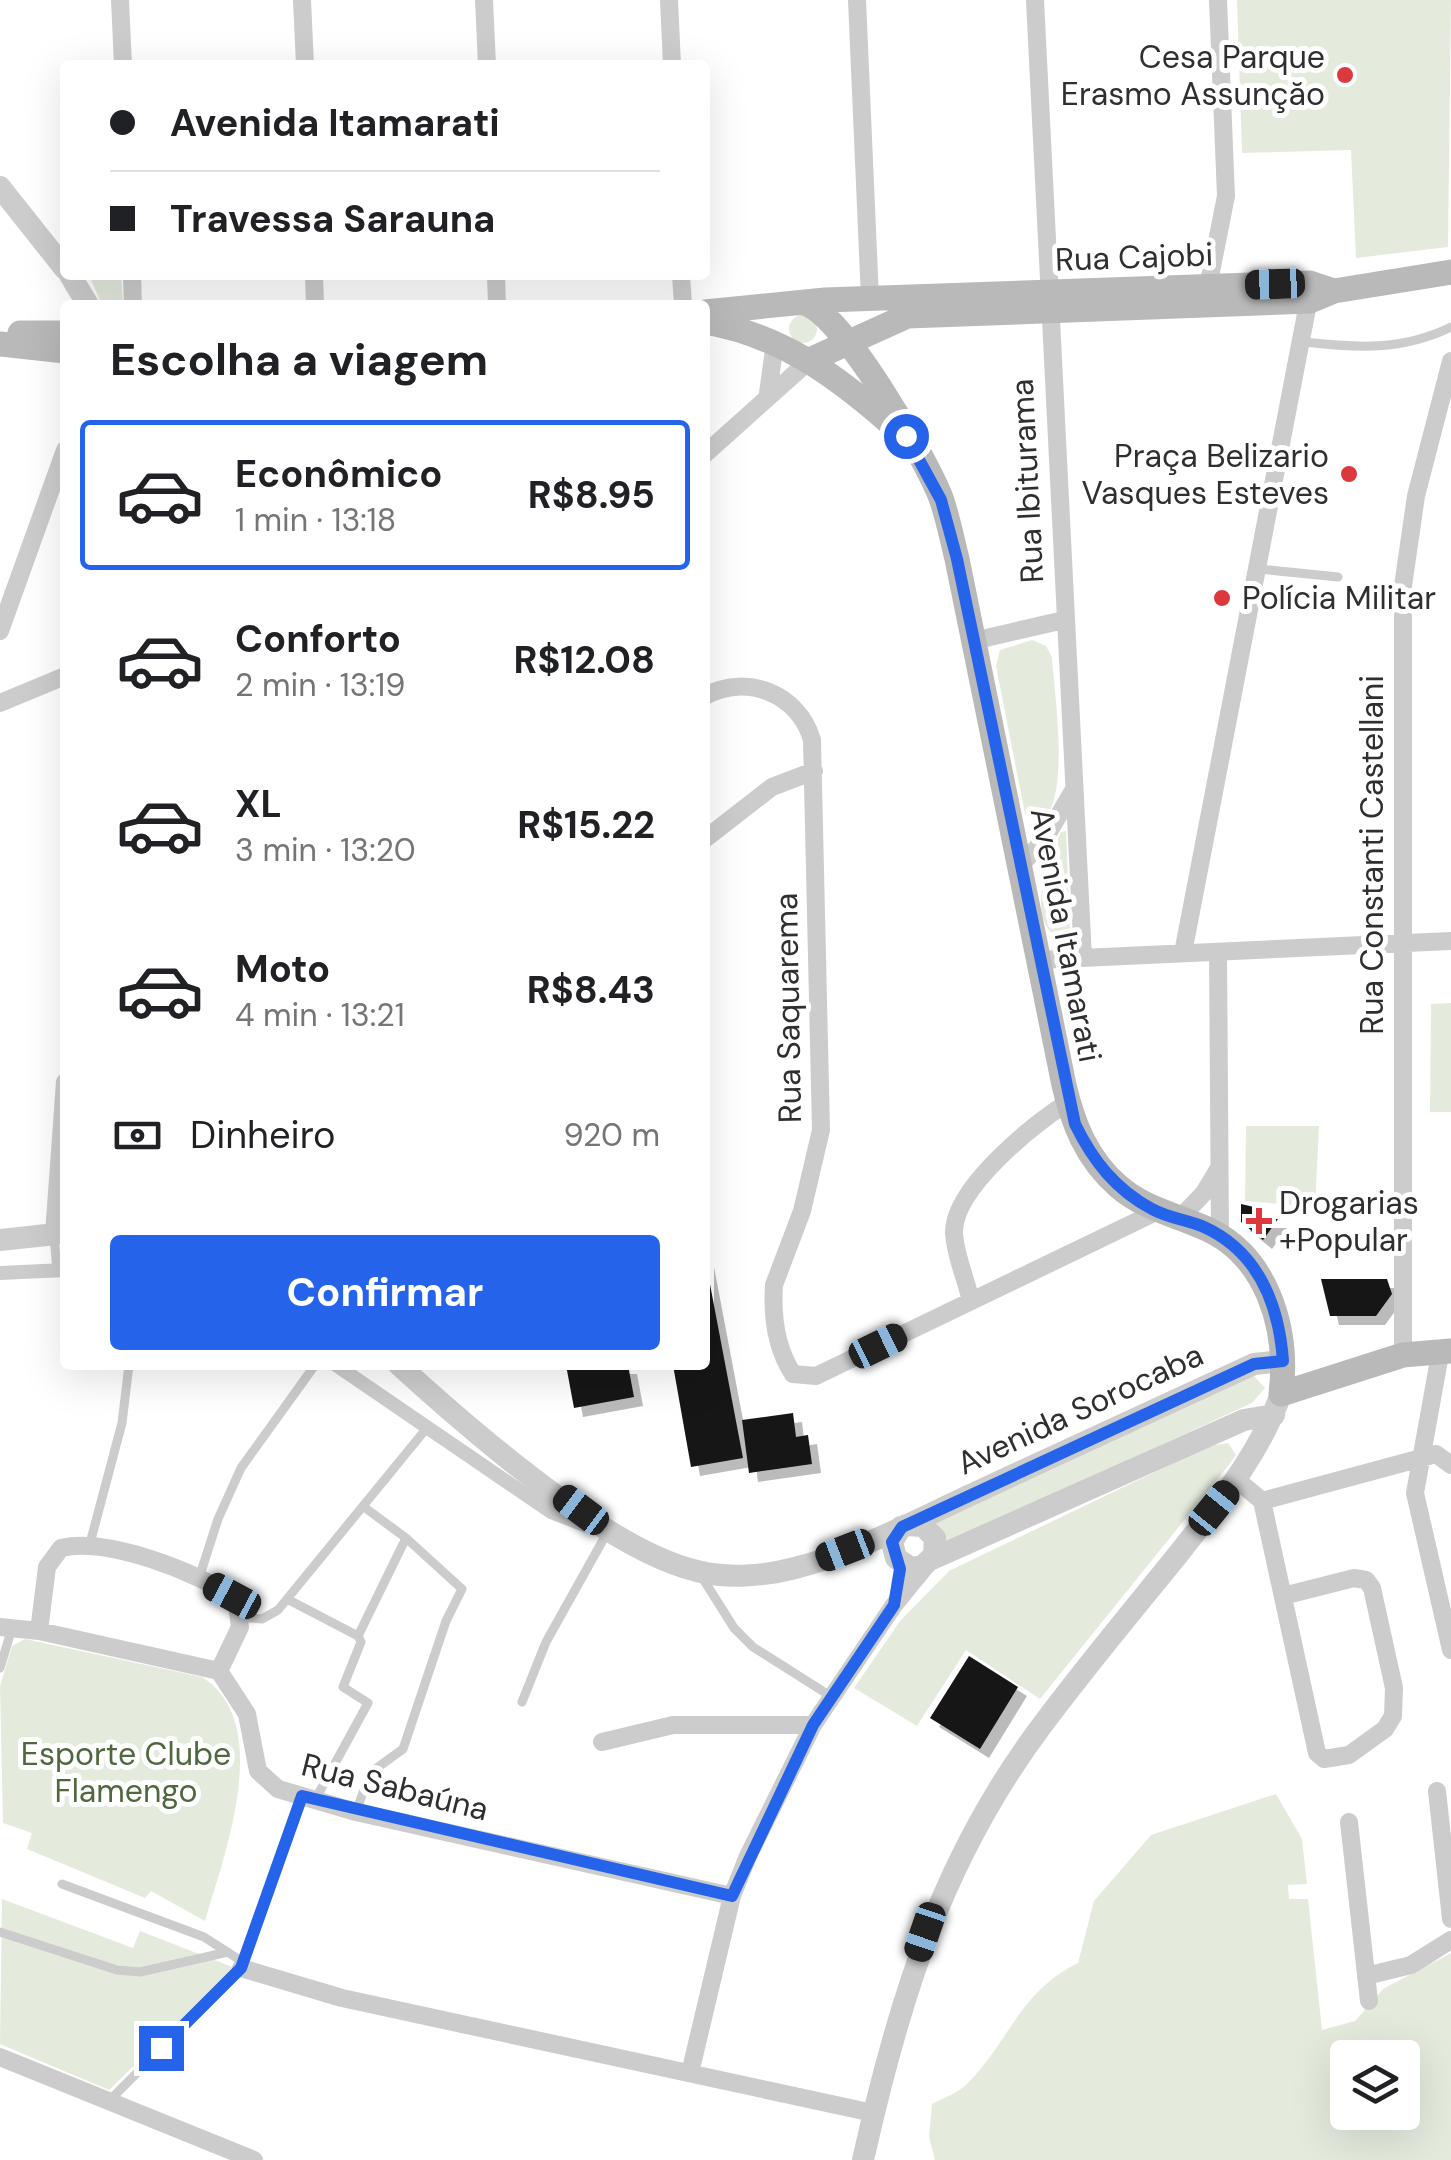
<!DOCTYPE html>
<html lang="pt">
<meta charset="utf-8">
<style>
:root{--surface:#fff;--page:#f2f2f2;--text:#202124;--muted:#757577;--line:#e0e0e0;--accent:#2563eb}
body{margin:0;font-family:"DM Sans",sans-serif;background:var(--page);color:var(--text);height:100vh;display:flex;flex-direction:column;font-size:38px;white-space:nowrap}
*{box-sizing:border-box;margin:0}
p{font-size:32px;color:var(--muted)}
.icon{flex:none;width:55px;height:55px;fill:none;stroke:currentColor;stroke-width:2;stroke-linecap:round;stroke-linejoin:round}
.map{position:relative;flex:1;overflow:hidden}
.sheet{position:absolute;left:60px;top:300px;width:650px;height:1070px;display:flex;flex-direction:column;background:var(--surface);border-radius:10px;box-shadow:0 10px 40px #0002}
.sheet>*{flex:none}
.banner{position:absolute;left:60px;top:60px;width:650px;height:220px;border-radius:10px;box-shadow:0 10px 40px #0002;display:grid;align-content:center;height:220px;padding:0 50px;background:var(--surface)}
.buttons{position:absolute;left:1330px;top:2040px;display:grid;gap:20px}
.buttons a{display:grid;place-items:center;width:90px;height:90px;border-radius:10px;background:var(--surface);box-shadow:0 10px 40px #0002;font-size:50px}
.end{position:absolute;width:45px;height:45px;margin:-22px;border:12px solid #2563eb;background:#fff;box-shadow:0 0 0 5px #fff}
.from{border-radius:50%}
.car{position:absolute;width:30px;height:60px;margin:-30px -15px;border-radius:12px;box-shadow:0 0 8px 2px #0007;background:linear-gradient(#222 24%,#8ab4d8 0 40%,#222 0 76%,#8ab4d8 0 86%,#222 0)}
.banner b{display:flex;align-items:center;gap:35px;height:95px;font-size:38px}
.banner b+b{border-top:2px solid var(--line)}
.banner i{width:25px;height:25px;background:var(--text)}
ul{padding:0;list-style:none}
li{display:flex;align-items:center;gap:30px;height:150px;margin:0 20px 15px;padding:0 30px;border:5px solid transparent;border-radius:10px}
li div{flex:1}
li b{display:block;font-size:38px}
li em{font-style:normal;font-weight:700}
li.selected{border-color:var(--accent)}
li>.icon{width:90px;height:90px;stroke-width:1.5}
h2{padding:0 50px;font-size:45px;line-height:120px}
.pay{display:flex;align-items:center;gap:25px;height:110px;padding:0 50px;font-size:38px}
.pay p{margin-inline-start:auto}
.action{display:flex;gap:20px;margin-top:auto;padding:20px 50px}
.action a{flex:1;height:115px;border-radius:10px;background:var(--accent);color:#fff;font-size:40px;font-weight:700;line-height:115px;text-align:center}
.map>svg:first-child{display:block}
.green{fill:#e4ebdd;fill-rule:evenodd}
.building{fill:#161616;filter:url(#shadow)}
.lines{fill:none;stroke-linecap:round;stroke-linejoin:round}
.service{stroke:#ccc;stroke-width:9}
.pedestrian{stroke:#ccc;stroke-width:14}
.minor{stroke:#ccc;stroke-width:18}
.tertiary{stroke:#ccc;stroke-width:22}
.secondary{stroke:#b9b9b9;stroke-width:25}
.route{stroke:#2563eb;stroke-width:12}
.poi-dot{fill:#de383f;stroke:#fff;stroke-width:4}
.labels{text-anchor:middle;stroke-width:10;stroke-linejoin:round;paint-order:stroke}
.poi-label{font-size:32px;fill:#2f2f2f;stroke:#fff;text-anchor:end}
.street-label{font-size:32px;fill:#2f2f2f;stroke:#fff}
.park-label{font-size:32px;fill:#50683e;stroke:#fff}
</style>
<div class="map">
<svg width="1451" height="2160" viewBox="0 0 1451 2160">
<defs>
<filter id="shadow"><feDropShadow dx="9" dy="9" stdDeviation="0" flood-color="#0004"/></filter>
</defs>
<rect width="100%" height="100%" fill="#fff"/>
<path class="green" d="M1237 0H1451L1448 247 1356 258 1351 150 1242 153Z
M89 275H121L123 305H102Z
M789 329a14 14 0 1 1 28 0a14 14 0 1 1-28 0Z
M1032 640 1046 646 1052 657C1054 693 1072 804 1039 823L1025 814 996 666 1000 650Z
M1066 831 1070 929 1057 937C1025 918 1049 857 1061 832Z
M1451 1003V1112H1430L1431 1004Z
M1246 1126H1319L1315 1207 1245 1201Z
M1254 1376 1265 1388 1252 1403 944 1545 933 1523Z
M1228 1443 1236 1455 1231 1462 1040 1699 966 1650 917 1726 854 1688 900 1621 949 1571 1209 1446Z
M25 1639 202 1677C275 1723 224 1855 205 1921L151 1891 145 1898 27 1849 32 1833 3 1823 0 1686 12 1646Z
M1276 1794 1302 1839 1307 1884 1288 1885 1289 1899H1308L1322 2030 1355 2021 1383 1989 1451 1953V2160H935L929 2137 932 2104C943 2098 958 2093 967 2084 1010 2041 1018 1993 1078 1963L1094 1901 1151 1835ZM1348 2058H1402V2112H1348Z
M2 1899 133 1948 140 1931 235 1968 109 2090 0 2044Z"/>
<path class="building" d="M1241 1204 1254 1207V1219H1278L1263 1240 1241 1222Z
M705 1258 743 1458 691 1467 673 1365H705Z
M1321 1279H1387L1392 1294 1376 1316H1330Z
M566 1365H628L634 1397 574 1408Z
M793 1413 796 1437 808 1435 812 1464 749 1473 742 1420Z
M969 1656 1018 1687 980 1749 930 1718Z"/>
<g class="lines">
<path class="service" d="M1304 342C1357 348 1402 351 1451 327
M1259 569 1338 577
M54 1237 57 1270
M89 1547 122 1423 129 1365
M700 1574 734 1628 753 1647 832 1697
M199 1578 218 1519 241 1468 315 1365
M287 1599 358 1636
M240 1617 262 1619 278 1610 426 1429
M0 1668 12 1628
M522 1702 546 1642 608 1531
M315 1800 368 1703 343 1687 361 1642 358 1636 406 1538
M356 1812 370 1773 403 1749 446 1621 462 1589 406 1538 364 1507
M62 1884 204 1937 243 1962
M0 1932 117 1970 140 1972 228 1952
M110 2100 241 1968 303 1796"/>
<path class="pedestrian" d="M0 1273 65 1270
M336 1365 551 1512 587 1526"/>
<path class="minor" d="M120 0 123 65
M302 0 305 65
M484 0 487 65
M669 0 672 65
M857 0 870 299
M1035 0 1083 958
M132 275 133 305
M314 275 315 305
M496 275 497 305
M681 275 683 305
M1206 297 1226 196 1218 0
M768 393 775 343
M705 454 810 360
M0 631 65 450
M973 641 1064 620
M705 696C747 673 799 694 812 740L821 1130 802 1211 774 1285C772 1315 776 1348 793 1374L816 1376 1156 1212
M0 703 65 676
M705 839 772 787 814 771
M1019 867 1044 840 1073 791
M1218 952 1220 1236
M1183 953 1310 293
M1038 960 1451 941
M1179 1219 1204 1193 1219 1168
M54 1234 65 1082
M971 1301C966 1279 955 1255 954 1233 953 1188 1033 1125 1068 1102
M1441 1349 1415 1493 1451 1650
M1403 1355V586L1416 496 1451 361
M1237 1480 1262 1501 1436 1454 1451 1465
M1262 1501 1317 1753 1324 1759 1349 1755 1385 1729 1393 1716 1394 1688 1372 1588 1366 1580 1354 1578 1283 1596
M0 1627 39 1631 219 1671 247 1714 258 1771 278 1789 356 1812 732 1896
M39 1631 47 1567 61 1548C107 1537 198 1572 236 1599L240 1627 219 1671
M602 1742 673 1725H813
M1437 1791 1451 1919
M1349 1822 1369 2001
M241 1968 342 1998 873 2113
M1366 1976 1411 1965 1451 1940
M0 2057 254 2160
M690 2073 732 1896 748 1856 813 1725 894 1605 929 1562"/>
<path class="tertiary" d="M0 187 65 269
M70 275 88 305
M0 1240 65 1233
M399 1365C468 1428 607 1550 697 1571 727 1579 765 1576 795 1568 858 1552 918 1519 977 1492 1069 1449 1161 1407 1254 1364L1283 1361
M901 1527 892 1542 896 1558 911 1568 923 1566 934 1555 935 1538 923 1526 906 1525
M932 1559 1244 1420 1274 1415
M863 2160C899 1999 942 1858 1043 1724 1087 1665 1134 1609 1180 1552 1220 1501 1259 1455 1281 1394"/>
<path class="secondary" d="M804 303C842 312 926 459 941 498 948 518 952 539 957 559L1064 1085C1073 1124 1087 1159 1118 1186 1143 1208 1170 1213 1200 1226 1267 1252 1289 1328 1281 1394L1403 1355 1451 1351
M705 312 825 300 1310 283 1334 291
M705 322C780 335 834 374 890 423
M20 333H65
M0 344 65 351
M810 360 907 316 1310 301 1334 291 1451 272"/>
</g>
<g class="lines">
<path class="route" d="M161 2048 241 1968 302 1796 732 1896 813 1725 894 1605 900 1569 892 1542 902 1527 1254 1364 1283 1361C1279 1306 1259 1252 1204 1227 1188 1220 1168 1218 1152 1209 1116 1190 1093 1161 1075 1124L957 559 941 500 906 436"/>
</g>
<g class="poi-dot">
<circle cx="1345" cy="75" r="10"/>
<circle cx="1349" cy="474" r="10"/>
<circle cx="1222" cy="598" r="10"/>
<path d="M1254 1206h10v10h10v10h-10v10h-10v-10h-10v-10h10z"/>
</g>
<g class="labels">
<g class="poi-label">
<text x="1325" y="68">Cesa Parque<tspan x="1325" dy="37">Erasmo Assunçăo</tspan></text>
<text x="1329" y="467">Praça Belizario<tspan x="1329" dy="37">Vasques Esteves</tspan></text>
<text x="1242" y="609" text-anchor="start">Polícia Militar</text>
<text x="1279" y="1214" text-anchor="start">Drogarias<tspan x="1279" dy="37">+Popular</tspan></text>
</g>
<g class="street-label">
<text transform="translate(1134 257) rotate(-2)" y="11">Rua Cajobi</text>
<text transform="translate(1027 481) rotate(-93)" y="11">Rua Ibiturama</text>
<text transform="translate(1372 855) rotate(-90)" y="11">Rua Constanti Castellani</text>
<text transform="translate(1066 935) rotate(79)" y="11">Avenida Itamarati</text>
<text transform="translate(788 1008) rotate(-91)" y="11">Rua Saquarema</text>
<text transform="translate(1080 1409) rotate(-25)" y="11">Avenida Sorocaba</text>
<text transform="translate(395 1787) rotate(14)" y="11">Rua Sabaúna</text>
</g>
<g class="park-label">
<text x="126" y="1765">Esporte Clube<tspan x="126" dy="37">Flamengo</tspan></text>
</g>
</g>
</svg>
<div class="buttons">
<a><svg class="icon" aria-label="layers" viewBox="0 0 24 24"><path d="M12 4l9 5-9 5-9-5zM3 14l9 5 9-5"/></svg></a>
</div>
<i class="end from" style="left:906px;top:436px"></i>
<i class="end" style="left:161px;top:2048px"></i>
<i class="car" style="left:1275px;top:284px;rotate:268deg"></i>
<i class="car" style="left:878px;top:1346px;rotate:64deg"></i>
<i class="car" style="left:1214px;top:1508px;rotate:39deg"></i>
<i class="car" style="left:581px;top:1510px;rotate:307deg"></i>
<i class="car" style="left:845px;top:1550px;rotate:249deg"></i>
<i class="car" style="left:232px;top:1596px;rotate:298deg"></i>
<i class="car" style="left:925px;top:1932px;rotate:199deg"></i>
<div class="banner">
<b><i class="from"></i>Avenida Itamarati</b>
<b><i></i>Travessa Sarauna</b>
</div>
<section class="sheet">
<h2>Escolha a viagem</h2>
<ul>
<li class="selected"><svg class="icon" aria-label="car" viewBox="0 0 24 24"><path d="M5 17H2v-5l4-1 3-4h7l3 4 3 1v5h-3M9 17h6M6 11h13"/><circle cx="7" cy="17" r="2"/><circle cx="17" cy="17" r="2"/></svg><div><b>Econômico</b><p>1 min · 13:18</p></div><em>R$8.95</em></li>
<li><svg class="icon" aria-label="car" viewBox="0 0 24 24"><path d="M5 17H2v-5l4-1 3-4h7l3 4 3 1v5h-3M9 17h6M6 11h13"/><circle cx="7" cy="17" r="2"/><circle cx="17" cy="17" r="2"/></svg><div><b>Conforto</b><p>2 min · 13:19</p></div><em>R$12.08</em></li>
<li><svg class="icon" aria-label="car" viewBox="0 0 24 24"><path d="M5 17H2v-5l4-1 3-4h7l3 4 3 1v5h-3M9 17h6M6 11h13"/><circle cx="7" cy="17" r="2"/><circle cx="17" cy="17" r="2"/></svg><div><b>XL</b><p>3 min · 13:20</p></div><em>R$15.22</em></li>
<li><svg class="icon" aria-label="car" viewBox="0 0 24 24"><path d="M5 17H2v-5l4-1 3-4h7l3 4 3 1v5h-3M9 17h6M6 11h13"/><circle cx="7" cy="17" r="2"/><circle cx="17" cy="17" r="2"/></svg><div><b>Moto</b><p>4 min · 13:21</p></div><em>R$8.43</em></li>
</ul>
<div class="pay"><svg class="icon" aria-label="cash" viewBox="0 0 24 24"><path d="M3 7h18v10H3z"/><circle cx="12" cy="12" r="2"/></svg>Dinheiro<p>920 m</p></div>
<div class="action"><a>Confirmar</a></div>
</section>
</div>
